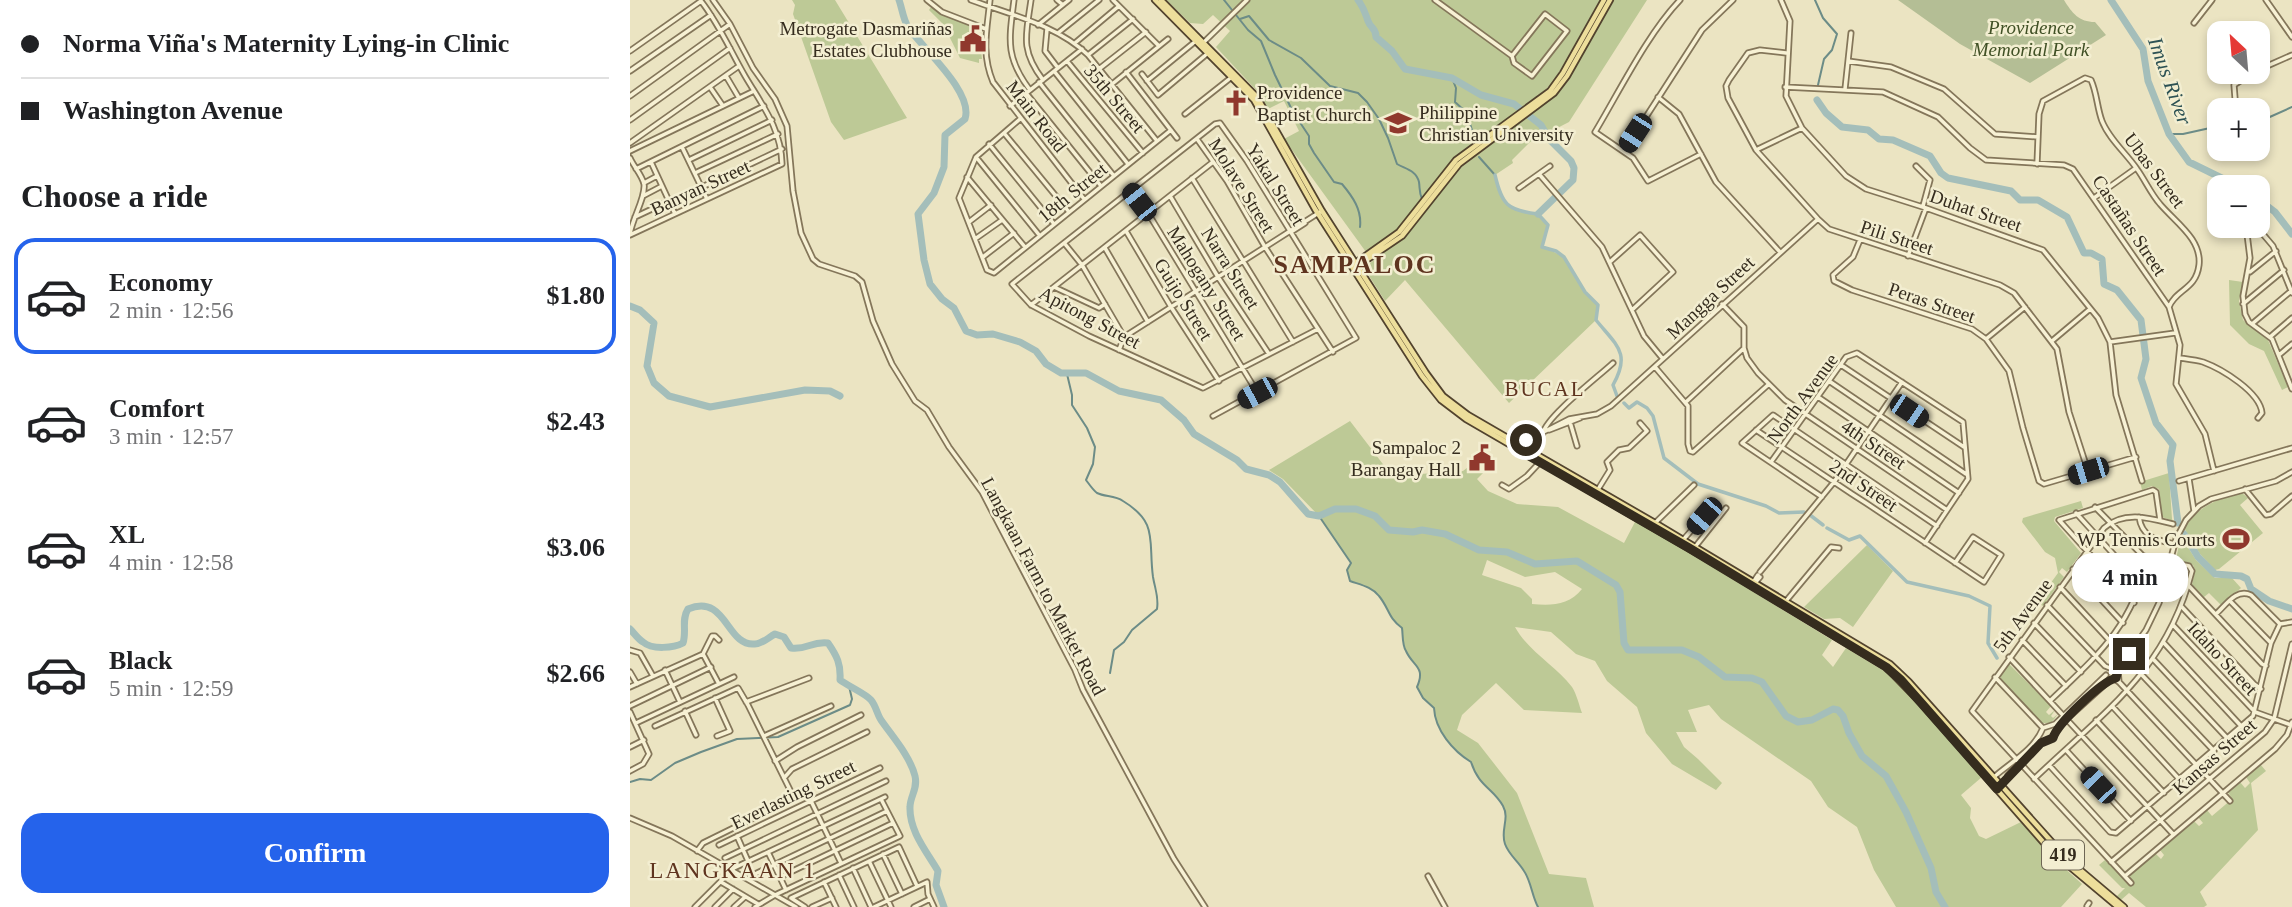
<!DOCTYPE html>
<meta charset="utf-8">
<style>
:root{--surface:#fff;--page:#f6f6f6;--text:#202124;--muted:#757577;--line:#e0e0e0;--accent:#2563eb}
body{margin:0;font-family:Georgia,serif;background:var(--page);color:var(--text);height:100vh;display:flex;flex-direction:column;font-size:26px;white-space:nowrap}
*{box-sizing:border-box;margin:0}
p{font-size:23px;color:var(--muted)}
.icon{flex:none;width:38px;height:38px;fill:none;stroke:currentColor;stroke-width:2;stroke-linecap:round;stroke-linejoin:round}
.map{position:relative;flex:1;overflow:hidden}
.drawer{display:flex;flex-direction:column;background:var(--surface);width:630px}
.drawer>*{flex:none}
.guide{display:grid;align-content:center;height:154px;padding:0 21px;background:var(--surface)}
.needle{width:46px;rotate:334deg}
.fabs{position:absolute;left:1577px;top:21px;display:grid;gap:14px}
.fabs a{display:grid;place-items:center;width:63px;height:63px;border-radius:14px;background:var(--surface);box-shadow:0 4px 10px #0003;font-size:35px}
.end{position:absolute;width:32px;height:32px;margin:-16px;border:9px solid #352c1e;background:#fff;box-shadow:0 0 0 4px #fff}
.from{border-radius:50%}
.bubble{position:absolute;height:49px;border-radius:21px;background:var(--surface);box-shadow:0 4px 10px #0003;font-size:23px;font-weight:700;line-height:49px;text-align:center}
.car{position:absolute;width:21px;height:42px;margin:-21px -10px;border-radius:9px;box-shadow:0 0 5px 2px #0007;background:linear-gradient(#222 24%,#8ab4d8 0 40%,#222 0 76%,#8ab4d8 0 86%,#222 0)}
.guide b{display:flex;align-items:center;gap:24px;height:66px;font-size:26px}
.guide b+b{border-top:2px solid var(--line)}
.guide i{width:18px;height:18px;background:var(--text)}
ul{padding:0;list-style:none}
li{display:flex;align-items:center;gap:21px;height:116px;margin:0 14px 10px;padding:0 7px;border:4px solid transparent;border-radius:21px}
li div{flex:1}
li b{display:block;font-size:26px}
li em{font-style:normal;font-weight:700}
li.selected{border-color:var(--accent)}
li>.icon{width:63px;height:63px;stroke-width:1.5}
h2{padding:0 21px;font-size:32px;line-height:84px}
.button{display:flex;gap:14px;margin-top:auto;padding:14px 21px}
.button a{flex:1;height:80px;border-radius:21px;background:var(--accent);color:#fff;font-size:28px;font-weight:700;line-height:80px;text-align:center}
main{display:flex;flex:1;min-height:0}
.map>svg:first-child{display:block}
.green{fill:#bdc996;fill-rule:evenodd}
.cemetery{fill:#b4be95}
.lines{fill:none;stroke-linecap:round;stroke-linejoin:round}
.stream{stroke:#6c8c87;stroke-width:2}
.canal{stroke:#a4beba;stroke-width:3.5}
.river{stroke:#a4beba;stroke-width:7}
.minor-casing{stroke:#84765a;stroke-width:7}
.major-casing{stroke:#52432e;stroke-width:8}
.minor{stroke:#f7f1d4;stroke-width:3.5}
.major{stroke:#edde9b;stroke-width:4.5}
.route{stroke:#352c1e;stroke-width:9}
.labels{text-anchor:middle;stroke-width:5;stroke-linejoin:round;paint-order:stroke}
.shield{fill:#f3eed1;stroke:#6e6654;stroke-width:2}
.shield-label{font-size:18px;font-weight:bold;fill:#352c1e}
.park-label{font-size:19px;font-style:italic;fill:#405025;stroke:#f3eed1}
.poi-label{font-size:19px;fill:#352c1e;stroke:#f3eed1;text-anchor:end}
.street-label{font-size:19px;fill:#352c1e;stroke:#f3eed1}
.water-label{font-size:21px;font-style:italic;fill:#2d5254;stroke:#f3eed1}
.neighbourhood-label{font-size:21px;letter-spacing:2px;fill:#5f341f;stroke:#f3eed1}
.quarter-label{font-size:23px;letter-spacing:2px;fill:#5f341f;stroke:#f3eed1}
.district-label{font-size:26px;font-weight:bold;letter-spacing:2px;fill:#5f341f;stroke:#f3eed1}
</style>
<main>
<section class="drawer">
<div class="guide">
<b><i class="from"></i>Norma Viña's Maternity Lying-in Clinic</b>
<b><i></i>Washington Avenue</b>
</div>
<h2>Choose a ride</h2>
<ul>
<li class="selected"><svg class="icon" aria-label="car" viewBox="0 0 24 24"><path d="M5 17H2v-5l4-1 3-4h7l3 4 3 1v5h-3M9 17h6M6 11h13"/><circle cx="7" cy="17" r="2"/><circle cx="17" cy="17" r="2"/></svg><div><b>Economy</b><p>2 min · 12:56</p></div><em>$1.80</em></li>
<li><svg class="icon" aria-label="car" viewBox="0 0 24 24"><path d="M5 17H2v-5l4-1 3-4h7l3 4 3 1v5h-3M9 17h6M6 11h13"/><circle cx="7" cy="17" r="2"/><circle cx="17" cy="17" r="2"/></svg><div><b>Comfort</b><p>3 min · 12:57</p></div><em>$2.43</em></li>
<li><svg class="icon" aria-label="car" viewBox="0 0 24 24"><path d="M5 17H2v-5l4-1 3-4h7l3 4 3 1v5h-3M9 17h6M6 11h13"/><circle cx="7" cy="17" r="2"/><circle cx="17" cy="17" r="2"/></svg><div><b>XL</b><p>4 min · 12:58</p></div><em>$3.06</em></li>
<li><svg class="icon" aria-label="car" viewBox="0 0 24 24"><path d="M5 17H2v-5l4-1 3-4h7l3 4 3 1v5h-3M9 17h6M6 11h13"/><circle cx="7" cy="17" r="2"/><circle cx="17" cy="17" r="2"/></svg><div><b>Black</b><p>5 min · 12:59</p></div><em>$2.66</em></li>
</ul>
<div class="button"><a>Confirm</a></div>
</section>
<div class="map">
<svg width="1662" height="907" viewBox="0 0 1662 907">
<rect width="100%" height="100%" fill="#ebe4c2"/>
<path class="green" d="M162 0H205L277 118 214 140 201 122 163 14 165 5Z
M536 0H970L924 81 915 90 822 161 766 231 736 252 654 139 669 131 654 101 638 109 627 91 586 47 600 31 583 15 573 24 560 23Z
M983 0H1017L939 122 900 142 882 160 883 163 865 175C872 205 877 210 908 214L918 225 912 246 934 257 955 292 968 305 966 320 879 403 775 280 755 301 734 268 780 231 829 169 926 95 939 77Z
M301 7 323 19 343 27 350 41 352 59H349V63L330 58 313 24 299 10Z
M1599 280 1613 282 1609 301 1613 320 1638 340 1658 387 1652 390 1634 351 1619 344 1600 325Z
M720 421 762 476 833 471 847 460 856 470 847 479 858 491 887 504 928 507 994 543 1006 520 1202 640 1192 655 1203 667 1216 648 1254 671 1268 683 1352 777 1331 795 1341 808 1340 818 1349 836 1356 839 1391 822 1419 854 1452 884 1431 907H1266L1244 870 1227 827 1198 807 1181 781 1091 719 1079 705 1058 710 1067 732H1046L1054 747 1068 759 1092 783 1086 790 1042 764 1016 733 1007 707 977 681 965 661 946 654 921 632 885 627C898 651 925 665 942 687 947 695 949 705 952 713L894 710 866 683 832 715 827 730 848 743 887 793 919 874 956 878 964 907H908C902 896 901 881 894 871 888 861 879 855 875 844 870 830 880 819 873 806 863 788 849 787 841 762 823 751 805 730 804 708L793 698 787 687C796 666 783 667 776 651 772 645 773 635 772 628 758 618 759 608 749 596 742 587 730 585 720 581L717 570 721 563 689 516 653 479 639 470ZM857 560 895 577 925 572 952 589C939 605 922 606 902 604V599L891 588 852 575Z
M1539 473 1542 519 1543 521 1532 517 1529 489 1522 486 1512 490 1510 482Z
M1612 493 1618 498 1610 505 1633 533 1589 569 1585 570 1570 554 1554 528C1568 506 1587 499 1612 493Z
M1451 501 1453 508 1425 517 1424 521 1451 553 1437 572 1432 568 1429 572 1434 577 1413 606 1407 602 1428 573 1425 558 1415 552 1392 522 1393 518Z
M1551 536 1566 560 1585 578H1602L1611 588 1591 605 1579 593 1574 597 1562 585 1565 570 1563 565 1546 559Z
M1237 545 1263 571 1223 627 1210 618 1194 619 1174 607Z
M1378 663 1421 706 1416 712 1419 715 1425 710 1421 716 1423 718 1428 714 1421 723H1412L1370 678Z
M1630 764 1636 771 1621 783 1628 830 1570 892 1577 905 1574 907H1516L1499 893 1491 900 1487 896 1495 888H1492L1469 865 1475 860 1500 885 1503 882 1499 875 1525 853 1531 859 1534 855 1530 850 1564 821 1569 826 1573 823 1568 817 1577 810 1582 816 1602 799 1598 792 1610 782 1615 788 1620 783 1616 777Z"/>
<path class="cemetery" d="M1268 0H1434C1442 13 1449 22 1465 22L1476 35 1400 83 1330 44Z"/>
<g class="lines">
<path class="stream" d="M594 0 618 30 631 41 645 75 663 112 679 136V144L684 153 704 182 712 184C723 197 732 210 730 227
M1185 0 1193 18 1207 34 1202 50 1194 59 1188 85
M610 19 619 16 639 40 671 58 700 86 728 93 737 102 749 119 758 138 767 164C775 169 786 170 789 182 790 189 789 192 792 199
M822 78 826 88 825 102 836 112 845 139
M1628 119 1633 120 1662 107
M1539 134H1553L1589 126
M849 157 865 175
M437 374 442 395V405L457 428 465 447 463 464 456 480C459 484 463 490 467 493 475 497 485 495 493 501 529 523 518 540 523 577 525 589 529 597 527 609L502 630 494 642 484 650 480 673
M689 516 721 563 717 570 720 581C731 585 742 587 749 596 759 608 758 618 772 628 773 635 772 645 776 651 783 667 796 666 787 687L793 698 804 708C805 730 823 751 841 762 849 787 863 788 873 806 880 819 870 830 875 844 879 855 888 861 894 871 901 881 902 896 908 907
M0 782 10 779 21 780 45 763 71 752 107 739 148 737 220 705 222 699 219 686"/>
<path class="canal" d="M865 175C872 205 877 210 908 214L918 225 912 247 926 251 934 257 955 292 968 305 966 320C987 346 1001 353 983 385L987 396
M994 403 999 408 1007 402 1017 408 1023 416 1034 458 1068 484 1136 506 1149 513 1174 512
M1180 515 1193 525
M1197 528 1219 540 1230 536 1277 582 1339 596 1360 606 1358 643 1367 658"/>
<path class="river" d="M269 0C272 8 273 19 278 27 292 48 344 92 335 119L315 135 314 167 304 193 288 214 294 260 300 284 312 299 324 308 336 331 347 335 363 334 390 342 406 351 416 364 431 373H456L489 391 531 400 554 420 564 434 607 460 616 469 639 475 650 482 678 514 689 516 705 509H726L745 516 759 530 783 532 792 530 815 534 849 550 877 552 905 564 947 561 986 585 990 592 994 643 998 650H1052L1069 657 1095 677 1122 678 1132 682 1156 716 1168 722 1182 720 1203 709 1208 710 1213 716 1219 733 1232 756 1256 776 1276 812 1301 868 1306 892 1315 907
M728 0C734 8 735 13 738 21 741 29 746 28 746 37L762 51 775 69 822 78 851 95 884 104 911 125 919 139 941 161 944 168 943 180 908 214
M1481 0 1513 49 1518 81 1539 134 1559 162 1610 187
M1187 100 1196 113 1212 127 1238 130 1249 139 1263 140 1300 156 1311 173 1318 178 1381 191 1390 200H1408L1437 217 1454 253H1461L1472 259 1474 284 1487 290 1511 320 1516 359 1511 378 1526 423 1543 445 1540 461 1548 523
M1628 199 1645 212 1662 234
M0 306 10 310 24 323 17 366 24 383 39 396 80 407 175 390 200 391 210 396
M1554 534 1568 557 1585 574 1611 576 1617 579 1621 589 1639 601 1662 609
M0 629C4 633 8 639 13 642 22 650 44 648 53 643 57 631 51 620 58 609 97 593 96 647 125 644 132 644 139 637 145 634L154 637 161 648C178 650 181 641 198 643 207 656 211 664 210 680 218 686 236 694 241 700 246 706 247 714 251 720 262 736 280 756 285 776 288 789 280 796 280 807 279 831 297 852 308 871L306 885 314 907"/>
<g class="minor-casing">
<path id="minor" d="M83 0 100 24 123 68 145 99 157 126 163 191 171 233 183 259 189 264 225 276 232 282 243 321 262 364 285 401 297 410 319 447 352 492 445 670 453 690 544 859 575 907
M297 0 312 12 356 29
M341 0C381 15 427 25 458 55L527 141
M360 0C357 30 351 53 363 82L454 199
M384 0C379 40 375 57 400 90
M401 0C396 35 390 50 413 80
M427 0 433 5
M483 0 529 46
M805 0 882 56 884 63 902 76 937 31 915 14 882 56
M1050 0C1018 33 989 92 965 132L1003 158 1018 181 1071 154
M1151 0 1160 21 1156 96 1172 128 1216 176 1236 189 1296 208 1413 250 1468 318 1480 342 1486 395 1512 481
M1636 0 1662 37
M1564 23 1582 0
M408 25 439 0
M417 29 415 51 428 68
M428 33 469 0
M445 43 489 6
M572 44 617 0
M0 51 71 1C89 24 100 50 115 76 132 105 151 128 152 164L0 235
M1156 53 1130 50 1118 53 1099 80 1096 86 1098 98 1126 150 1188 219 1199 229 1370 285 1384 293 1427 349 1439 412 1458 471
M458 55 503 19
M437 61 513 153
M1218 61 1261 67 1314 89 1365 134 1408 137
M469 69 516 32
M1628 70 1662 55
M0 71 81 15
M424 71 498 164
M496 72 547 138
M512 74 528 95 578 53
M96 76 109 98
M517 81 567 40
M409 82 484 176
M481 85 538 39
M80 87 93 106
M1155 87 1253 92 1308 117 1340 148 1356 160 1434 165 1443 169 1539 307 1550 345 1546 384 1575 434 1584 471
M1215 89 1221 33
M396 93 471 186
M0 96 100 24
M1028 97 1049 114 1086 182 1150 252
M1605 98 1604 85 1624 72
M380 106 452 49
M555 114 603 76
M390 119 346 157 329 198 357 270 364 273 541 130
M0 120 100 48
M374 133 439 212
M567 139 597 181 635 247 703 352
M0 143 109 66
M359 144 424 224
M52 147 77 199
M1126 150 1172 128
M0 151 124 91
M994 151 1072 30 1103 0
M346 157 410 236
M0 158C4 167 12 175 14 184 16 197 2 219 0 234
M59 160 142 120
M21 162 45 214
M1407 164 1409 114 1413 101 1455 78 1461 80C1467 93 1467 108 1472 121 1479 139 1496 153 1507 169 1515 180 1521 194 1530 204 1545 222 1572 239 1569 265 1566 290 1546 289 1539 307
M1286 166 1300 180 1293 206
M6 169 134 106
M65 173 148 134
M909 174 972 247 1014 336 1033 359
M337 177 395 247
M562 178 663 342
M14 183 27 176
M72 187 152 149
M889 188 920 166
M501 191 518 213 627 392
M13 196 32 186
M540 196 588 277 639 354
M1464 198 1506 168
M5 217 39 201
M339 222 361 205
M1616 226 1620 258 1613 296 1615 314 1619 322 1642 339 1662 389
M1626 226 1643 246 1662 293
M496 231 541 307 589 381
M661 232 675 223
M345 239 372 220
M1230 240 1223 257 1203 275 1204 281 1222 290 1342 329 1356 339 1379 371 1393 428 1409 481 1414 484 1506 457
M435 244 452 265 494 337
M475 248 518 322
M1278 256 1296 208
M353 257 384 233
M981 261 1010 235 1043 272 1002 310
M1620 272 1646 251
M424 287 469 308 475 304
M1092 304 1114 327V348L1117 358 1128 373 1155 400 1317 510
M1613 304 1654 270
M401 305 583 162
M1622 324 1661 291
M1640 337 1662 318
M1356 339 1395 307
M1422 341 1460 309
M1480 342 1545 333
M489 350 494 337 690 212
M1649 355 1662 344
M1550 358C1557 359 1566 360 1573 362 1592 369 1630 392 1632 413L1628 418
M1211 365 1334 447
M1025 367 1058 406V444L1060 451 1063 452 1139 384
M1199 381 1336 474
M1188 397 1329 493
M1056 402 1113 349
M583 416 726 338 617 161 590 123 585 124 382 284 401 305 459 336 573 388 688 329
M940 422 947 446
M919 430 950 418
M1126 430 1222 494 1236 503 1354 582 1371 555 1343 537 1325 563
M913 433C917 416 968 377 983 363
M891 445 896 441 939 419 967 414 981 406 1188 219
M1141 462 1216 357 1227 353 1333 422 1338 479 1295 543
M1559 479 1564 511
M1549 481 1662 448
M872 485 879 489 897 476 912 460
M1615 489 1636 515 1641 514 1662 496
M967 491 980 470 977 462 989 450 999 448 1017 431 1010 423
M1192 497 1112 443 1143 415 1307 526
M1446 513 1506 579 1512 582
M1509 517C1512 538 1527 540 1545 544
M1025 523 1064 485
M1053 540 1074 516
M1065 547 1096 508
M1443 569 1493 623
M1130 572 1204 482 1272 382
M1122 584 1128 575
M1124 584 1130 577
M1558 585 1632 664 1636 666
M1430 587 1480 641
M1156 601 1201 547 1209 548
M1600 601 1641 643
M1504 603 1429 520 1523 490 1526 492 1530 520
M1417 605 1475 666 1487 671
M1551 606 1624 684 1631 689
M1586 614C1596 605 1606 588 1621 595L1650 624
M1404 623 1451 672
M1650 624 1662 622
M1543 625 1625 712 1661 725
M1392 640 1436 686
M1534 643 1612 727
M0 650 10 653 23 676
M73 654 89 684
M73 654 82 636H85L89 640
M1379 657 1543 834
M1524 660 1598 739
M35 670 50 702
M0 672 7 684
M1512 675 1584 751
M1365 677 1413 728
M1484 679 1489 682 1600 801
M1489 682 1488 669 1516 630 1529 603 1546 539 1556 520 1569 506 1581 499 1646 481 1662 472
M0 687 73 654
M85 698 100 731 87 736
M1420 701C1472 651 1499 629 1519 558
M116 702 179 678
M0 706 81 667
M1482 706 1550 780
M55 711 66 735
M0 712 19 754 13 764 0 771
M1466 720 1534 793
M6 723 104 677
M25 726 108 688 118 705 164 798 73 843 67 851
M1413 728 1425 724 1476 675
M134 736 201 706
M0 747 14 740
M1436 750 1501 821
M145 761 167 747 231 715
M1419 765 1480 832 1486 833 1623 716 1641 643 1650 624
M1378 775 1411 743 1423 738 1428 727 1480 680
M1364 777C1381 762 1404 750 1413 728
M154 778 162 769 237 732
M1404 779C1474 712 1537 670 1562 571L1559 566 1513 556 1465 507
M181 801 211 863
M0 818 42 836 166 907
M107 836 118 861
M89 845 250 768
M138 852 156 890
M253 854 272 894
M95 858 256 781
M239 861 261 907
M1481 862 1635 732 1644 719 1662 644
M223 868 241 907
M125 874 257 811
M209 875 224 907
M798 876 815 907
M1495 876 1645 749 1657 735 1662 722
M150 877 263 823
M91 882 128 904
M194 882 206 907
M1501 883 1342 711 1474 528C1494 510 1520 518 1543 524
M161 898 269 847 287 886
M161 898 175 907
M1457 906 1459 903
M65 907 104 868 255 797
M85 907 103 889
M104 907 115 897
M125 907 145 895 270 836 251 799
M182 907 202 898
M244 907 297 882 298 894 304 907
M284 907 300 899"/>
</g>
<g class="major-casing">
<path id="major" d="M525 0 624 100 685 209 792 376 811 400 836 419 1072 556 1256 667 1292 704 1421 851 1488 907
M531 0 627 97 692 211 796 373 813 396 838 415 1025 523 1260 664 1279 682 1436 858 1494 907
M724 264 769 232 826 160 920 91 933 73 974 0
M726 267 772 236 829 164 924 93 937 76 980 0"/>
</g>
<use href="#minor" class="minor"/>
<use href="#major" class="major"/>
</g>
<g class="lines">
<path class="route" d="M896 440 887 449 1059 548 1256 667 1271 680 1367 789 1411 743 1423 738C1427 724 1471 682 1486 678L1488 669 1499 654"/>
</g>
<defs>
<g id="civic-bare" transform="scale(2.1)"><path d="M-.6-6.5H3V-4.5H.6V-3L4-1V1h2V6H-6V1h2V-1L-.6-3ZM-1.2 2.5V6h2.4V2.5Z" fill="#90382d" stroke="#f3eed1" stroke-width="2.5" paint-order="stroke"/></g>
<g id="church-bare" transform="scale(2.1)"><path d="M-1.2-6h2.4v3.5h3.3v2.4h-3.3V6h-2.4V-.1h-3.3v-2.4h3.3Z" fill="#90382d" stroke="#f3eed1" stroke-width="2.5" paint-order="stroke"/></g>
<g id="university-bare" transform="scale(2.1)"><path d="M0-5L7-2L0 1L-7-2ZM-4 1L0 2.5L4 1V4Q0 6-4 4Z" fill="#90382d" stroke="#f3eed1" stroke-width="2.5" paint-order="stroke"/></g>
<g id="stadium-bare" transform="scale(2.1)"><path d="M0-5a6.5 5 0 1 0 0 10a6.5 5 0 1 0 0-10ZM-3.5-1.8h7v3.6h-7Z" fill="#90382d" stroke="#f3eed1" stroke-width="2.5" paint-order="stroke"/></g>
</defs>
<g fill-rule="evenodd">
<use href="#civic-bare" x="343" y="39"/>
<use href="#church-bare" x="606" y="103"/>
<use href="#university-bare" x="768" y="123"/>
<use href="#civic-bare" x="852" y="458"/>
<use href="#stadium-bare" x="1606" y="539"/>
</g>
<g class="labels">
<rect class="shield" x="1412" y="840.5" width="42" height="29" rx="5"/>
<g class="shield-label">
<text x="1433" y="861">419</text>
</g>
<g class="park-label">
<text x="1401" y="34">Providence<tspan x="1401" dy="22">Memorial Park</tspan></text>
</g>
<g class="poi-label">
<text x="322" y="35">Metrogate Dasmariñas<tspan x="322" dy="22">Estates Clubhouse</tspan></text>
<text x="627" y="99" text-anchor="start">Providence<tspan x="627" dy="22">Baptist Church</tspan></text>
<text x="789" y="119" text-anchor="start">Philippine<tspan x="789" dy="22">Christian University</tspan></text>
<text x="831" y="454">Sampaloc 2<tspan x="831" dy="22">Barangay Hall</tspan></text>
<text x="1585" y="546">WP Tennis Courts</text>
</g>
<g class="street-label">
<text transform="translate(485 98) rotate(50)" y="7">35th Street</text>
<text transform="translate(407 116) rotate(52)" y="7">Main Road</text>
<text transform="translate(1525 170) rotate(53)" y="7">Ubas Street</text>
<text transform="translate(646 184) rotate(58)" y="7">Yakal Street</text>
<text transform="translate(612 185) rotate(58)" y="7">Molave Street</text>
<text transform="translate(70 187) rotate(-25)" y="7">Banyan Street</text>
<text transform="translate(442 192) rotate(-39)" y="7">18th Street</text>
<text transform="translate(1346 210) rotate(19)" y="7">Duhat Street</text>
<text transform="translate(1500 225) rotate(56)" y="7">Castañas Street</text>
<text transform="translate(1267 237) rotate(18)" y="7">Pili Street</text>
<text transform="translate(601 268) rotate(58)" y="7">Narra Street</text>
<text transform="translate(577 283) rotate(58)" y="7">Mahogany Street</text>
<text transform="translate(1080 297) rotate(-43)" y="7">Mangga Street</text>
<text transform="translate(554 299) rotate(58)" y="7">Guijo Street</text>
<text transform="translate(1302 302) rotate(19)" y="7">Peras Street</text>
<text transform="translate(460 317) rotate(28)" y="7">Apitong Street</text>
<text transform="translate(1172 398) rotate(-54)" y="7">North Avenue</text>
<text transform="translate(1244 444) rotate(34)" y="7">4th Street</text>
<text transform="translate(1234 485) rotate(34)" y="7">2nd Street</text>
<text transform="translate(414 586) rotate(62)" y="7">Langkaan Farm to Market Road</text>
<text transform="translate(1392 615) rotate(-54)" y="7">5th Avenue</text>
<text transform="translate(1593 658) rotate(47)" y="7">Idaho Street</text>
<text transform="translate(1584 756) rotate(-41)" y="7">Kansas Street</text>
<text transform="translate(163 794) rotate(-26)" y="7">Everlasting Street</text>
</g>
<g class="water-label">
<text transform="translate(1540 81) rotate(70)" y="7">Imus River</text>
</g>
<g class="neighbourhood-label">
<text x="915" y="396">BUCAL</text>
</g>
<g class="quarter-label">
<text x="103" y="878">LANGKAAN 1</text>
</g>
<g class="district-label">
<text x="725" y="273">SAMPALOC</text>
</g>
</g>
</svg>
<div class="fabs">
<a><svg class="needle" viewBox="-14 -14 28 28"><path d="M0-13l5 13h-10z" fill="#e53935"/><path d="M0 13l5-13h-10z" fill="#757577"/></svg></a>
<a>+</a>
<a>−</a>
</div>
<i class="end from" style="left:896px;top:440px"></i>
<i class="end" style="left:1499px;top:654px"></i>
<div class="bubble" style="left:1442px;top:553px;width:116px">4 min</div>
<i class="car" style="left:1005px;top:133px;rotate:213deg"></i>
<i class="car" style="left:509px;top:202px;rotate:322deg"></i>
<i class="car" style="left:627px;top:393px;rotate:242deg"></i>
<i class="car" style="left:1279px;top:411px;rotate:124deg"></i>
<i class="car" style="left:1458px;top:471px;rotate:253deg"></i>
<i class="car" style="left:1074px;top:516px;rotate:221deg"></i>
<i class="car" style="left:1468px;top:785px;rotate:317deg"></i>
</div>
</main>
